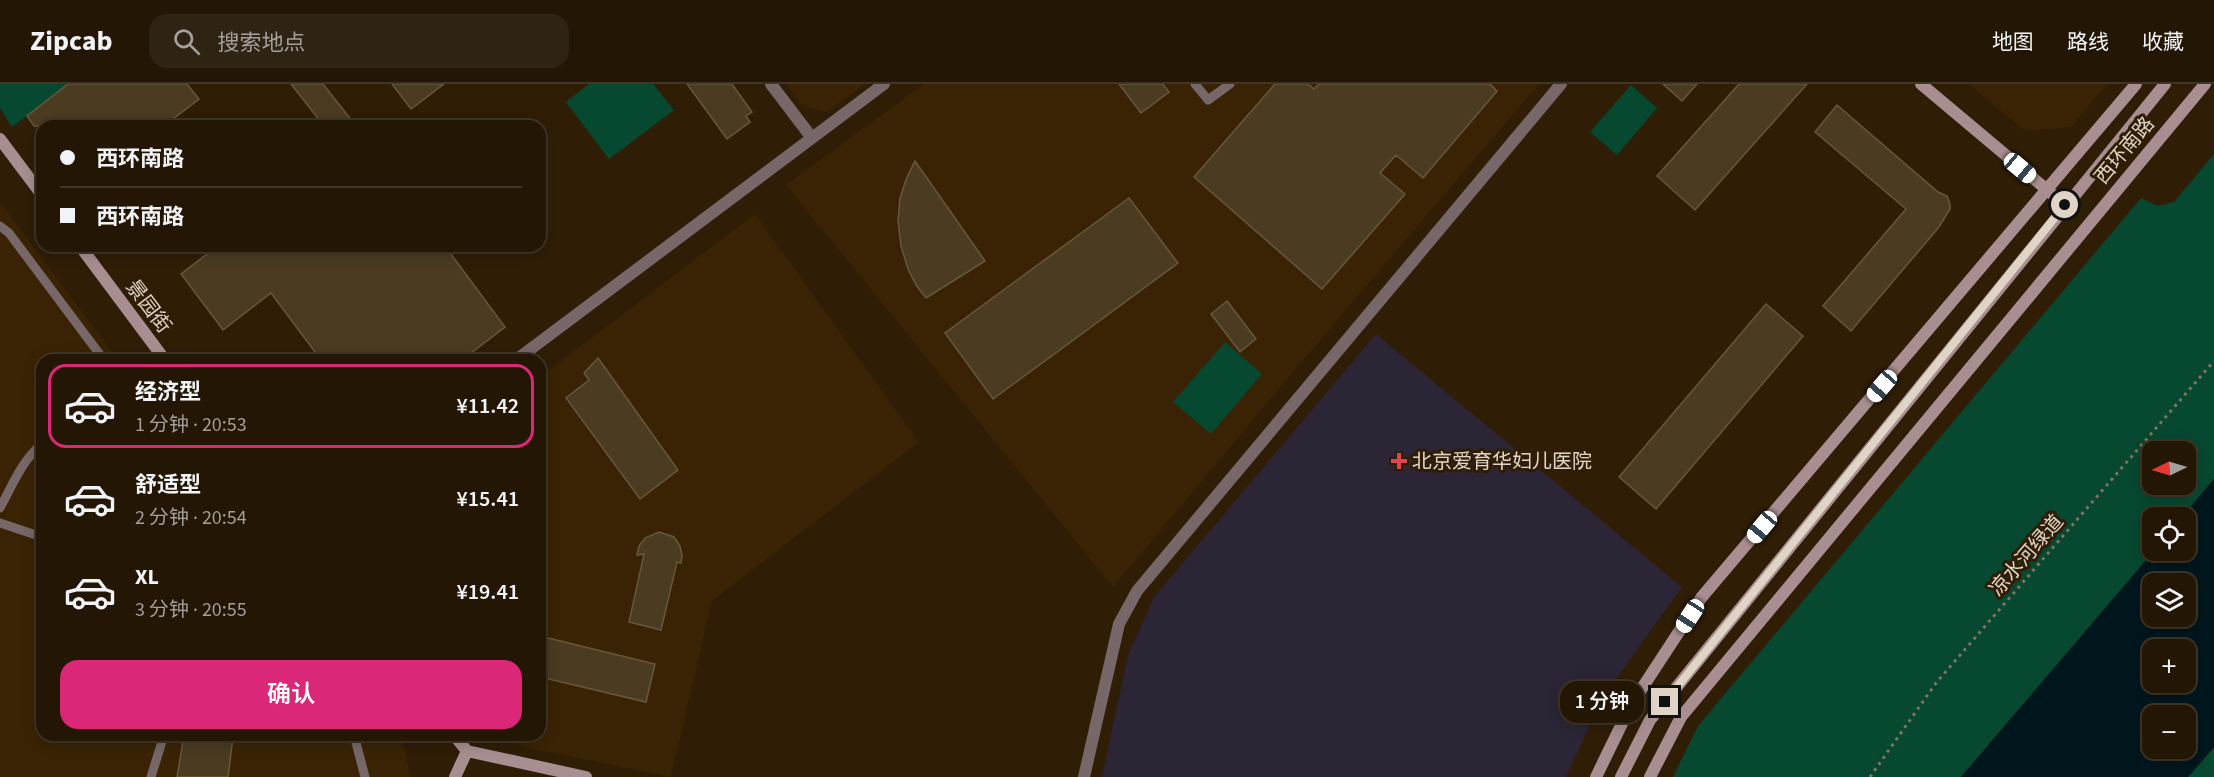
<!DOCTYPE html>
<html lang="zh">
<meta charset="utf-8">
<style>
:root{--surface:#231604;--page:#2f2313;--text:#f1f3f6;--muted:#a39f9a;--line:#403526;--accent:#db2777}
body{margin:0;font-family:"Source Sans 3","Noto Sans SC",sans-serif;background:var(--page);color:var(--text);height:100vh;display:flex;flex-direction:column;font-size:22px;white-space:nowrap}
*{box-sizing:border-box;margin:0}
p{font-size:20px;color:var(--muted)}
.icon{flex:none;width:33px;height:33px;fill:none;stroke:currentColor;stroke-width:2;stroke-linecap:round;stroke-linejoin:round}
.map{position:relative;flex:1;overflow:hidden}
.side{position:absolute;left:36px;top:270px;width:510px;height:387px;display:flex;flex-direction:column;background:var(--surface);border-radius:18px;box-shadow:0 3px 15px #0003,0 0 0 2px var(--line)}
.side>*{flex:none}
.banner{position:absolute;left:36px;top:36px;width:510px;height:132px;border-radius:18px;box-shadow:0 3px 15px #0003,0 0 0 2px var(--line);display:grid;align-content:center;height:132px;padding:0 24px;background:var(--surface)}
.needle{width:39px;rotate:265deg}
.fabs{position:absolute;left:2142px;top:357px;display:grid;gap:12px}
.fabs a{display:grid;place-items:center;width:54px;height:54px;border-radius:12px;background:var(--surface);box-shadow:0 3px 15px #0003,0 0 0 2px var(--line);font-size:30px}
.end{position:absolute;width:27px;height:27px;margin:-14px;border:8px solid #e0d4c6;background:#111;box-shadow:0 0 0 3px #111}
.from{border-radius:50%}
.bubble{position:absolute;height:42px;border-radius:18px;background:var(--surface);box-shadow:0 3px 15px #0003,0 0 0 2px var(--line);font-size:20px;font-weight:600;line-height:42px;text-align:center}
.car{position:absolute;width:18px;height:36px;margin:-18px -9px;border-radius:8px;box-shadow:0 0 4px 2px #0007;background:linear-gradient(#fff 24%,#345 0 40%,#fff 0 76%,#345 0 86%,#fff 0)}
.banner b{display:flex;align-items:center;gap:21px;height:57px;font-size:22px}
.banner b+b{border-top:2px solid var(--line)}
.banner i{width:15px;height:15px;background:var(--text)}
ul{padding:10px 0 0;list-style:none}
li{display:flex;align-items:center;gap:18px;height:84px;margin:0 12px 9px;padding:0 12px;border:3px solid transparent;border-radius:18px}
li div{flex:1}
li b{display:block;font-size:22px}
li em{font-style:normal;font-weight:600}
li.current{border-color:var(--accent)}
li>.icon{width:54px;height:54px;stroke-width:1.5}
.button{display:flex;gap:12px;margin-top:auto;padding:12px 24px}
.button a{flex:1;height:69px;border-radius:18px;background:var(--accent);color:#fff;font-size:24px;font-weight:600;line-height:69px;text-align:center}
header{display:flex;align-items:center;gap:36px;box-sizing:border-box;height:84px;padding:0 30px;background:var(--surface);border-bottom:2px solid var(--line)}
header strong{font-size:28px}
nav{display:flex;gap:33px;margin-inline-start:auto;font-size:21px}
.search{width:420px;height:54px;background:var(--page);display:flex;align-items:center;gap:15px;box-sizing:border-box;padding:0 21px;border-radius:18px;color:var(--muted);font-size:22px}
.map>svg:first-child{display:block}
.built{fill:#392304}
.medical{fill:#2b2535}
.green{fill:#074831;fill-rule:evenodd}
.water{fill:#00161d;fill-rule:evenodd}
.building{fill:#4a3b21;stroke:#67573c;stroke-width:1.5}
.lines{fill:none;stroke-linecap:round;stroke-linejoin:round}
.path{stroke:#827360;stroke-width:3;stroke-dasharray:3 4.5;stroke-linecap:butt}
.lane{stroke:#776768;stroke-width:9}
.street{stroke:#776768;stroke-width:12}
.secondary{stroke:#a88e90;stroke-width:12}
.route{stroke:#e0d4c6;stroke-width:8}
.health-dot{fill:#e0444e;stroke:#2f1d06;stroke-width:2}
.labels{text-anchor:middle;stroke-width:6;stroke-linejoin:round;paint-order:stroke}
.street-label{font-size:20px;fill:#e0d4c6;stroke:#2f1d06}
.poi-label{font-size:20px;fill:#e0d4c6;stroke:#2f1d06;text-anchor:start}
</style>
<header>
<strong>Zipcab</strong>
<div class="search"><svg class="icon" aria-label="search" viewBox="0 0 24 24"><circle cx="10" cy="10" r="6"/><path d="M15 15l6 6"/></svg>搜索地点</div>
<nav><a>地图</a><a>路线</a><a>收藏</a></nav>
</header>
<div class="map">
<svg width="2214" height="693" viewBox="0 0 2214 693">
<rect width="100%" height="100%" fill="#2f1d06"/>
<path class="built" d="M786 0H865L827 28 803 22Z
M924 0H1539L1294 287 1113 503 786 101Z
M1969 0H2107L2071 43 2025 47Z
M0 118 118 276H42V651H399L403 656 410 693H0Z
M755 130 919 358 712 517 671 693 524 663 506 651H540V293Z"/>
<path class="medical" d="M1376 250 1682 503 1603 613 1566 693H1102L1128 571 1154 513Z"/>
<path class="green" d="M0 0H69L12 43 0 24Z
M589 0H653L674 26 609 75 566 18Z
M1631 1 1657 24 1617 71 1590 48Z
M2214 70V395L2182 433 2152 434 2154 467 1961 693H1673L1698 642 2141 114 2158 122 2174 118ZM2152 368H2186V400H2152Z
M1225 258 1262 290 1211 350 1173 318Z
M2214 663V693H2188Z"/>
<path class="water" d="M2214 395V663L2188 693H1961L2154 467 2186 466V434L2182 433ZM2152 500H2186V532H2152ZM2152 566H2186V598H2152ZM2152 632H2186V664H2152Z"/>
<path class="building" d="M68 0H187L199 15 164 42H34L27 32Z
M291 0H323L356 42H324Z
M392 0H444L411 25Z
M687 0H732L752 28 746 32 750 38 727 55Z
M1119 0H1163L1169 8 1141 29Z
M1275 0H1308L1314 5 1319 0H1490L1497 7 1423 94 1396 71 1380 89 1405 110 1322 205 1194 93Z
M1663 0H1697L1682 17Z
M1739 0H1807L1695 126 1657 92Z
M1837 21 1938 108 1947 112 1950 120V125L1939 143 1851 247 1823 222 1906 125 1815 48Z
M915 77 985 177 926 214 916 201 908 185 901 162 898 137 900 114 907 93Z
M1129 114 1178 179 993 315 945 249Z
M217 162H445L505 243 462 276H321L271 209 223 246 181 190Z
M1227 217 1256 255 1240 268 1211 230Z
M1766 220 1803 252 1656 425 1619 393Z
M598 274 678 386 640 415 566 314 589 296 584 289Z
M659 448 674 453 680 462 682 471 681 479 677 478 661 546 629 538 644 470 637 471 639 462 645 454Z
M540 552 655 580 646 618 540 593Z
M184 651 233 653 228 693H177Z"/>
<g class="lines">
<path class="path" d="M1870 693 1936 599 2214 277"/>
<path class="lane" d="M1195 0 1208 16 1230 0
M0 142 9 149 104 276
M149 276 159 268
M0 424C12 402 22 376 42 360
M0 439 42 453
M354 651 365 693
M151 693 164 651"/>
<path class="street" d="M771 0 812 54
M516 276 884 0
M1084 693 1119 540 1137 507 1561 0"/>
<path class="secondary" d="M1921 0 2065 121
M0 55 42 111
M80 162 165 276
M454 651 467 667
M467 667 586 693
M455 693 467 667
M1596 693 1631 621 1701 514 2136 0
M1621 693 1650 636 2165 0
M1650 693 1681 633 2205 0"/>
</g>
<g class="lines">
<path class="route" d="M1665 618 2065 121"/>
</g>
<path class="health-dot" d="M1396 368h6v6h6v6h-6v6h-6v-6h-6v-6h6z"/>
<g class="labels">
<g class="street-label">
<text transform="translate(2124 66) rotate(-50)" y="7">西环南路</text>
<text transform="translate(149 222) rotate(53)" y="7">景园街</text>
<text transform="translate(2026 471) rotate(-49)" y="7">凉水河绿道</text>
</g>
<g class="poi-label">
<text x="1412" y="384">北京爱育华妇儿医院</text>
</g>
</g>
</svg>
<div class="fabs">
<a><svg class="needle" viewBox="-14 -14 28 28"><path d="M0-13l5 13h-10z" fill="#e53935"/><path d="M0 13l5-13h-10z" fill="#a39f9a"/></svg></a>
<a><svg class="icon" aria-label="locate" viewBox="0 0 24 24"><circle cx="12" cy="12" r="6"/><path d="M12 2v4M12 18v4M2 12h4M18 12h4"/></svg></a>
<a><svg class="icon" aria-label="layers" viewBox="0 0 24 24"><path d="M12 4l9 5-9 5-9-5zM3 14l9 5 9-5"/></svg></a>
<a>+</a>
<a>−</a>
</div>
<i class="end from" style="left:2065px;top:121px"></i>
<i class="end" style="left:1665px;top:618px"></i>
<div class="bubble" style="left:1560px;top:597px;width:84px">1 分钟</div>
<i class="car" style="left:2020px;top:84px;rotate:130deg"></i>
<i class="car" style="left:1882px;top:302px;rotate:221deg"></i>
<i class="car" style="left:1762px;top:443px;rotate:220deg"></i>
<i class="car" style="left:1690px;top:532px;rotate:213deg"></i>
<div class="banner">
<b><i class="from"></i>西环南路</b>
<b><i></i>西环南路</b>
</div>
<section class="side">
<ul>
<li class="current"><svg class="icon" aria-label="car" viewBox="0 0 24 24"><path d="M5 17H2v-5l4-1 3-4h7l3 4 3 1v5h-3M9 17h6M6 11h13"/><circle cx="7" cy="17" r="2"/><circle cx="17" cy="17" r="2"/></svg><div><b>经济型</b><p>1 分钟 · 20:53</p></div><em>¥11.42</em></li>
<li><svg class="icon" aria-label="car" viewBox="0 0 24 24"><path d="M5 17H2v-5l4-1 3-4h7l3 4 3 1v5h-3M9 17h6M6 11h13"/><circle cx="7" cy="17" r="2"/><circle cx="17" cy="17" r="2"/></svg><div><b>舒适型</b><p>2 分钟 · 20:54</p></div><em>¥15.41</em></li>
<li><svg class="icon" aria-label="car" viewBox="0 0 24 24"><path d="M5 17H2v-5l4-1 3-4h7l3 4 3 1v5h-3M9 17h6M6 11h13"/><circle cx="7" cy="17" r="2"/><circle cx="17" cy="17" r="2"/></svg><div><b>XL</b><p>3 分钟 · 20:55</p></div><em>¥19.41</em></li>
</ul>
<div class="button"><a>确认</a></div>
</section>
</div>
